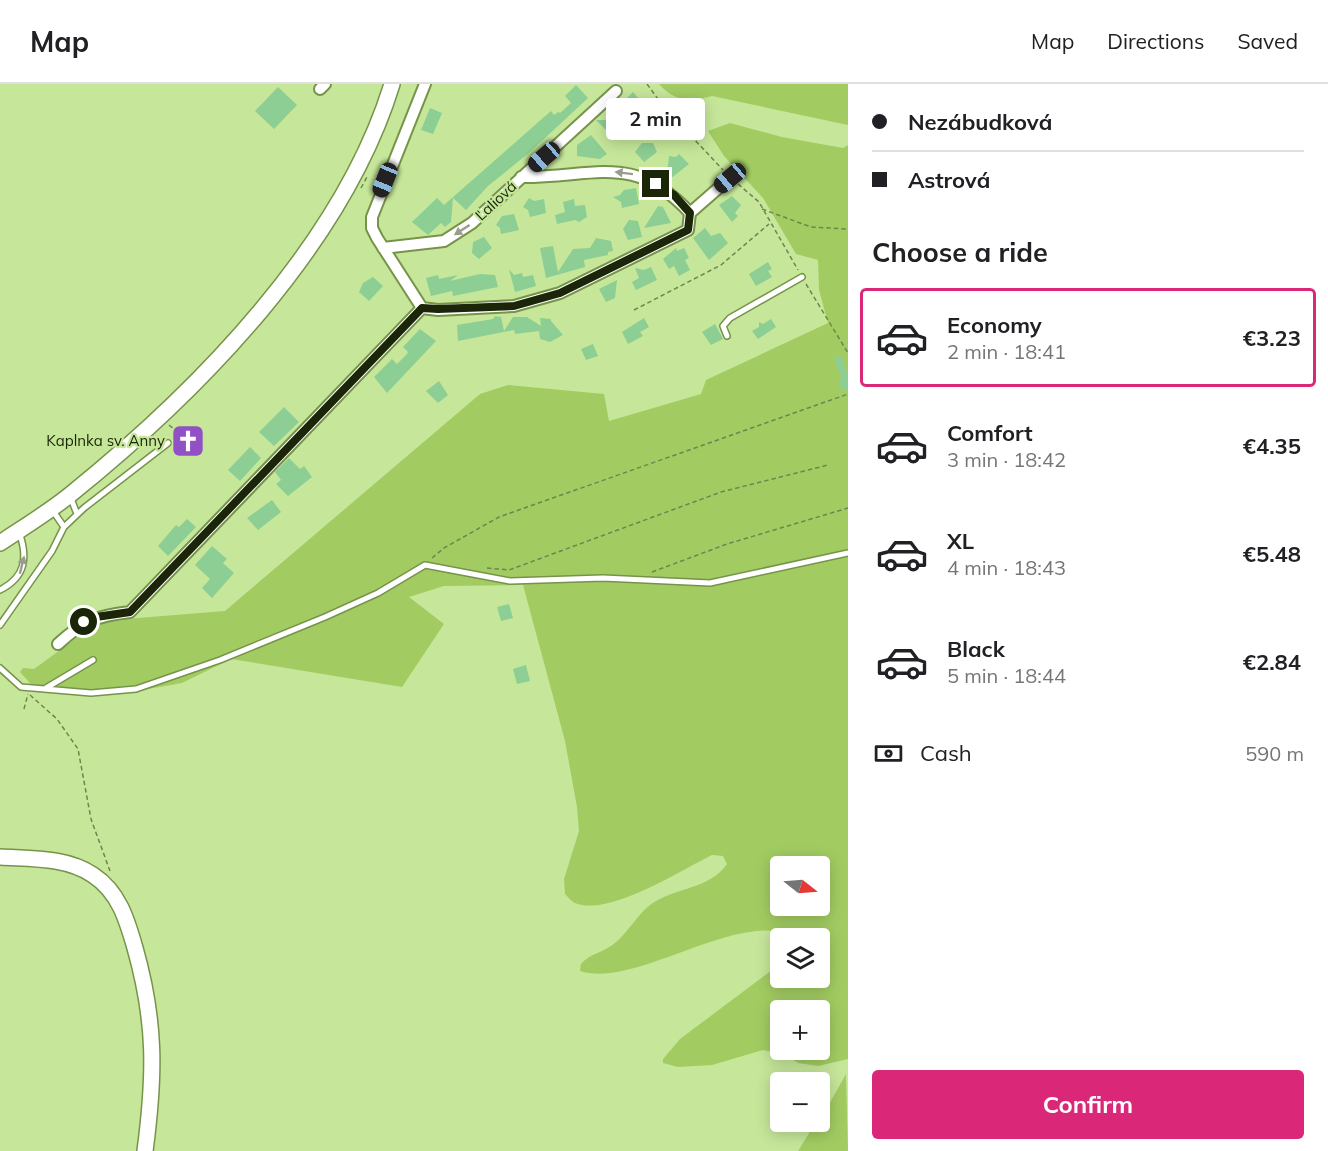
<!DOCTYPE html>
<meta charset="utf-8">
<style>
:root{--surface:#fff;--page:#f2f2f2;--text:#202124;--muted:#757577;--line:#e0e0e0;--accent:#db2777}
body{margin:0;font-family:Mulish,sans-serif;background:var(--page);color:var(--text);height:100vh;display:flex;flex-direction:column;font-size:22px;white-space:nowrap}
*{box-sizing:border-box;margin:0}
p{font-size:20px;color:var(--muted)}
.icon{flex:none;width:33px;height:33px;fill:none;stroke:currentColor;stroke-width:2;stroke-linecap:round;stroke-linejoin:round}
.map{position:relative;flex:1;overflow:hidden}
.drawer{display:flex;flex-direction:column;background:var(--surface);width:480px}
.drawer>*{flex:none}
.hud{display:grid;align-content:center;height:132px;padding:0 24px;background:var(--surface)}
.needle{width:39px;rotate:107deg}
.fabs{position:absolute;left:770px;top:772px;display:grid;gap:12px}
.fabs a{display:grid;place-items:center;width:60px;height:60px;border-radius:6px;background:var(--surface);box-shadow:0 3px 15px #0003;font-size:30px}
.end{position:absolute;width:27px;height:27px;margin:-14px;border:8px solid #1a2607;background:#fff;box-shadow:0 0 0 3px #fff}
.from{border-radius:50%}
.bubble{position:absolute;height:42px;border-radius:6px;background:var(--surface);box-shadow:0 3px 15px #0003;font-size:20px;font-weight:700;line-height:42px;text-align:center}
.car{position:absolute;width:18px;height:36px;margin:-18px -9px;border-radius:8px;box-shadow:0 0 4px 2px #0007;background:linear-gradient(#222 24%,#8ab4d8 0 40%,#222 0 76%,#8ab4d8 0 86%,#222 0)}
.hud b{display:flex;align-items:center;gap:21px;height:57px;font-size:22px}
.hud b+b{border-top:2px solid var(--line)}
.hud i{width:15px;height:15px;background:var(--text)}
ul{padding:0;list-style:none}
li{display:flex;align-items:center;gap:18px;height:99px;margin:0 12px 9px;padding:0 12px;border:3px solid transparent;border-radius:6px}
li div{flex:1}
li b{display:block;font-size:22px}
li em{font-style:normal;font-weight:700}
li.selected{border-color:var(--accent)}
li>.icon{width:54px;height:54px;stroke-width:1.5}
h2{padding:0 24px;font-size:27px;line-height:72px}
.pay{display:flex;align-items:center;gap:15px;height:66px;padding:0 24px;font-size:22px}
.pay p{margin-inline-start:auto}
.button{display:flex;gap:12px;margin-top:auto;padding:12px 24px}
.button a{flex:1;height:69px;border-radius:6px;background:var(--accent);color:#fff;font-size:24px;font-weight:700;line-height:69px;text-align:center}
header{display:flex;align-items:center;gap:36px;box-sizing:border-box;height:84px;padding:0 30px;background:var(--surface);border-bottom:2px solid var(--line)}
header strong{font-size:28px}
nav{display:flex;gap:33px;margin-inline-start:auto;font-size:21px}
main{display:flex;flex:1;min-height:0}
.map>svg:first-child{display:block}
.green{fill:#a2cc62;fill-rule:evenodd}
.building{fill:#8cce93}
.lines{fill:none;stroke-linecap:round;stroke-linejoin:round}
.service-casing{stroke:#76934a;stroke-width:8}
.minor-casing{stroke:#76934a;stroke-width:14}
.secondary-casing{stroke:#76934a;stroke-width:18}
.path{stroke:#6f854f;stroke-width:1.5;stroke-dasharray:4.5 3;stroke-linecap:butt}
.service{stroke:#fff;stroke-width:5}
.minor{stroke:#fff;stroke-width:10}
.secondary{stroke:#fff;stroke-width:15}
.oneway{fill:#989d8f}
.route{stroke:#1a2607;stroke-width:8}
.labels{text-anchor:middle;stroke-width:4.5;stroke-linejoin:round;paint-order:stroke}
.street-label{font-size:15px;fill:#1a2607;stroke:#c6e79a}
.poi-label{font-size:15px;fill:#1a2607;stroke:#c6e79a;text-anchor:end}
</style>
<header>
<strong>Map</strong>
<nav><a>Map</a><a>Directions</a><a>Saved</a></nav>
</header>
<main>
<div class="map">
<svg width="848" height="1067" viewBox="0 0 848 1067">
<rect width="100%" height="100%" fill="#c6e79a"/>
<path class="green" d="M659 0H848V41L712 12C690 18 675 18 659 0Z
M730 39 782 53 843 64 848 61V975L818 982 798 979 786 971 763 966 712 981 678 983 663 979V975L680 955 780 880V894H819V855H791L792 852C739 825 635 905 580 887L581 880C590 869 606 868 616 858 629 847 637 831 650 821 674 803 709 806 727 780L723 772 712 771C681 786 609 833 575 819 572 818 568 813 565 810L564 795 579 747 577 723 565 657 523 501 444 502 409 513 444 540 402 603 231 575 182 599 126 609 36 606 20 588 23 584 34 585 100 537 225 527 480 310 508 301 604 310 609 337 701 310 706 296 828 239 819 206 818 176 796 170 763 114 724 72 708 47ZM780 783H819V822H780ZM780 927H819V966H780Z
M846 990 848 1067H798L816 1038H819Z"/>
<path class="building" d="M576 1 588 14 530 68 488 102 466 126 453 114 451 138 445 143 441 139 428 151 412 138 437 114 444 121 551 27 554 31 558 28 560 29 571 19 565 12Z
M278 3 297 21 274 45 255 27Z
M633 8 639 15 641 23 611 51 596 36H606Z
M430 24 442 29 433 50 421 46Z
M591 51 607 70 600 75 577 72V61Z
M642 59H653L657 68 644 78 635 68Z
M679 70 689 80 670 95 663 87 668 82 669 72 676 73Z
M636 104 639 120 622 124 621 118 613 113 620 111 624 106Z
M732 112 741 121 735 129 738 132 732 138 719 121Z
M529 114 534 117 544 115 546 129 530 133 528 126 523 123Z
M574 115 575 122 585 121 587 133 579 138 575 136 557 140 555 131 565 128 563 118Z
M658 122 663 123 671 139 644 144Z
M514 130 519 146 501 150 500 144 496 141 502 132Z
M629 136 638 137 642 153 628 156 623 145Z
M705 144 711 152 720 149 728 159 709 176 693 154Z
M484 153 492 164 479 175 472 169 473 158Z
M596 154 611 157 613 167 608 168V171L584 176 585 183 546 194 540 164 553 162 558 188 573 165 590 164Z
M676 164 677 167 684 164 689 174 685 176 690 186 679 192 674 182 669 185 663 175Z
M768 178 772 185 768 187 772 193 756 202 749 190Z
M651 183 657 196 636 206 632 198 639 194 635 184 644 186Z
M509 185 514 191 522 189 523 193 533 191 536 202 515 208Z
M480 190 495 191 498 203 453 212 452 207 431 212 426 194 438 191 439 195 458 191 450 197Z
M373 193 383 202 369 217 359 208 363 199Z
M617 196 615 214 606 218 599 205Z
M495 232 501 233 504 247 513 233H527L541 242 540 234 551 235V237L563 251 550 258 540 255 539 247 515 250 514 246 458 257 457 241 493 235Z
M644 234 649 243 640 248 643 252 628 260 622 248Z
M771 235 776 243 758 255 752 247 759 243V238L763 240Z
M715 240 723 255 711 261 702 248Z
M420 245 436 257 387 309 374 293 392 275 397 280 407 270 408 268 403 263Z
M593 260 598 272 586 276 581 265Z
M841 272 848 292V310L845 304 841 305 838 297 842 296 834 274Z
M439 297 448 311 438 319 426 307Z
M284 323 299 338 274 362 259 348Z
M250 363 261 374 240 397 228 386Z
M289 374 300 385 304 382 312 393 288 412 276 400 281 396 275 388Z
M272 416 281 428 258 446 247 434Z
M187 435 196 443 168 472 158 462 176 441 179 443Z
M212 462 227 475 223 479 234 489 212 514 202 504 210 495 195 481Z
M509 520 513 534 501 537 497 523Z
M526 581 530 597 517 600 513 585Z"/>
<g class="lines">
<g class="service-casing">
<path id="service" d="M727 252 723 242 730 234 802 193
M70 412 77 430
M64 443 84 424 168 359
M0 506C26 493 28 473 19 448
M0 541 52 467 64 443 53 427
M0 584 21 603 91 609 136 605 220 576 325 533 378 509 425 481 510 497 603 494 710 499 848 469
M46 604 93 576"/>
</g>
<g class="minor-casing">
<path id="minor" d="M425 0 372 133V144L377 154 422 224 438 226 514 222 560 209 688 146 690 129
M320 5 325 0
M521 93C594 94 633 67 690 129
M690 129 730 94
M383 164 444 157 472 139 616 7
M58 560C83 537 96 532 130 528L422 224"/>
</g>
<g class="secondary-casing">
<path id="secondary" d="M0 459C24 443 49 428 71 410 199 307 343 160 392 0
M0 773C31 775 66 773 93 791 119 808 127 836 135 864 156 938 155 991 145 1067"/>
</g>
<path class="path" d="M647 0 663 22 723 86
M738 100 759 118 798 186
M361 104 367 93
M762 125 811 143 848 145
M806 200 848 269
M634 226 721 181 769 140
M169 341 182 352
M432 474 444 464 499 433 848 310
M487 484 509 486 721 408 828 381
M652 488 727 460 848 424
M30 611 57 635 78 665 91 735 110 787
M24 625 28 610"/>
<use href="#service" class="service"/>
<use href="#minor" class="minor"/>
<use href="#secondary" class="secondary"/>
</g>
<defs><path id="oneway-solid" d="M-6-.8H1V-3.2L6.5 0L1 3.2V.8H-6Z" transform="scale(1.5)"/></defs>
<g class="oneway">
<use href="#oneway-solid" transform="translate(624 89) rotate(-173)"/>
<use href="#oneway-solid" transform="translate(462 146) rotate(147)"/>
<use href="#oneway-solid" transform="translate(22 481) rotate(-76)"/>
</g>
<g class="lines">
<path class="route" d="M84 538 96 533 130 528 422 224 438 225 514 222 560 209 688 146 690 129 674 111 656 100"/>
</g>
<defs>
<g id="church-square" transform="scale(1.725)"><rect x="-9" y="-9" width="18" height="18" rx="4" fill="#9150c5" stroke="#c6e79a"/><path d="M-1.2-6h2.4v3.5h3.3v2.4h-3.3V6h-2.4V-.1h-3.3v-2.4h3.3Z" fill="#fff"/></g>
</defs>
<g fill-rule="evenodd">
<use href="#church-square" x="188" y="357"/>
</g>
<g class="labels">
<g class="street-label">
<text transform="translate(496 117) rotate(-43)" y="5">Ľaliová</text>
</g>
<g class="poi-label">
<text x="165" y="362">Kaplnka sv. Anny</text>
</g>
</g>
</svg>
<div class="fabs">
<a><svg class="needle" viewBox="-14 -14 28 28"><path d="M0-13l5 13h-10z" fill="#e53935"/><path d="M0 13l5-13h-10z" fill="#757577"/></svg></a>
<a><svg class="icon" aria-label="layers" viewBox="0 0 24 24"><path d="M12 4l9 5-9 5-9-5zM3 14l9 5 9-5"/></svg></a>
<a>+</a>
<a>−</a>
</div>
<i class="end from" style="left:84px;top:538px"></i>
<i class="end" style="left:656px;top:100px"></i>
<div class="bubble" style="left:606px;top:14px;width:99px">2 min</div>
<i class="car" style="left:544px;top:73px;rotate:229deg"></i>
<i class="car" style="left:730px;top:94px;rotate:230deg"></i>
<i class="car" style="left:385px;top:96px;rotate:202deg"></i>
</div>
<section class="drawer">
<div class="hud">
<b><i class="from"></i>Nezábudková</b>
<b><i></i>Astrová</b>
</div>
<h2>Choose a ride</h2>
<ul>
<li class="selected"><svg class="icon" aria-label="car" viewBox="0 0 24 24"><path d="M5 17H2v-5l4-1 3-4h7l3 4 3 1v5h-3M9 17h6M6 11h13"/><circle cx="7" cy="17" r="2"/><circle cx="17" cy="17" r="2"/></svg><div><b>Economy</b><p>2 min · 18:41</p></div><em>€3.23</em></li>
<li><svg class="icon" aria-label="car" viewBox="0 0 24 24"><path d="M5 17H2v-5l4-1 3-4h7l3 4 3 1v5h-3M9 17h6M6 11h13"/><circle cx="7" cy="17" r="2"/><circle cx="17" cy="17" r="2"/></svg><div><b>Comfort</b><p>3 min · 18:42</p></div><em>€4.35</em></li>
<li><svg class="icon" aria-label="car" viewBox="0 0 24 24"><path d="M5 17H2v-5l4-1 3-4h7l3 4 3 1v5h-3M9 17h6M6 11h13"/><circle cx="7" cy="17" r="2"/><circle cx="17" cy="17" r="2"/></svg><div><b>XL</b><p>4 min · 18:43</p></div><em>€5.48</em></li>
<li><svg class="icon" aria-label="car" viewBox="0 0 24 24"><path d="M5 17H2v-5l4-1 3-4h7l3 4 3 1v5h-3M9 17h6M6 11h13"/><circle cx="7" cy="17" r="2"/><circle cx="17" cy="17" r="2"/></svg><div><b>Black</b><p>5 min · 18:44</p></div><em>€2.84</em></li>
</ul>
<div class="pay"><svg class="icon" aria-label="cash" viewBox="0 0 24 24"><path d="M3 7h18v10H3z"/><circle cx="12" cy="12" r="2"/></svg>Cash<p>590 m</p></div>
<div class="button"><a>Confirm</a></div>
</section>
</main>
